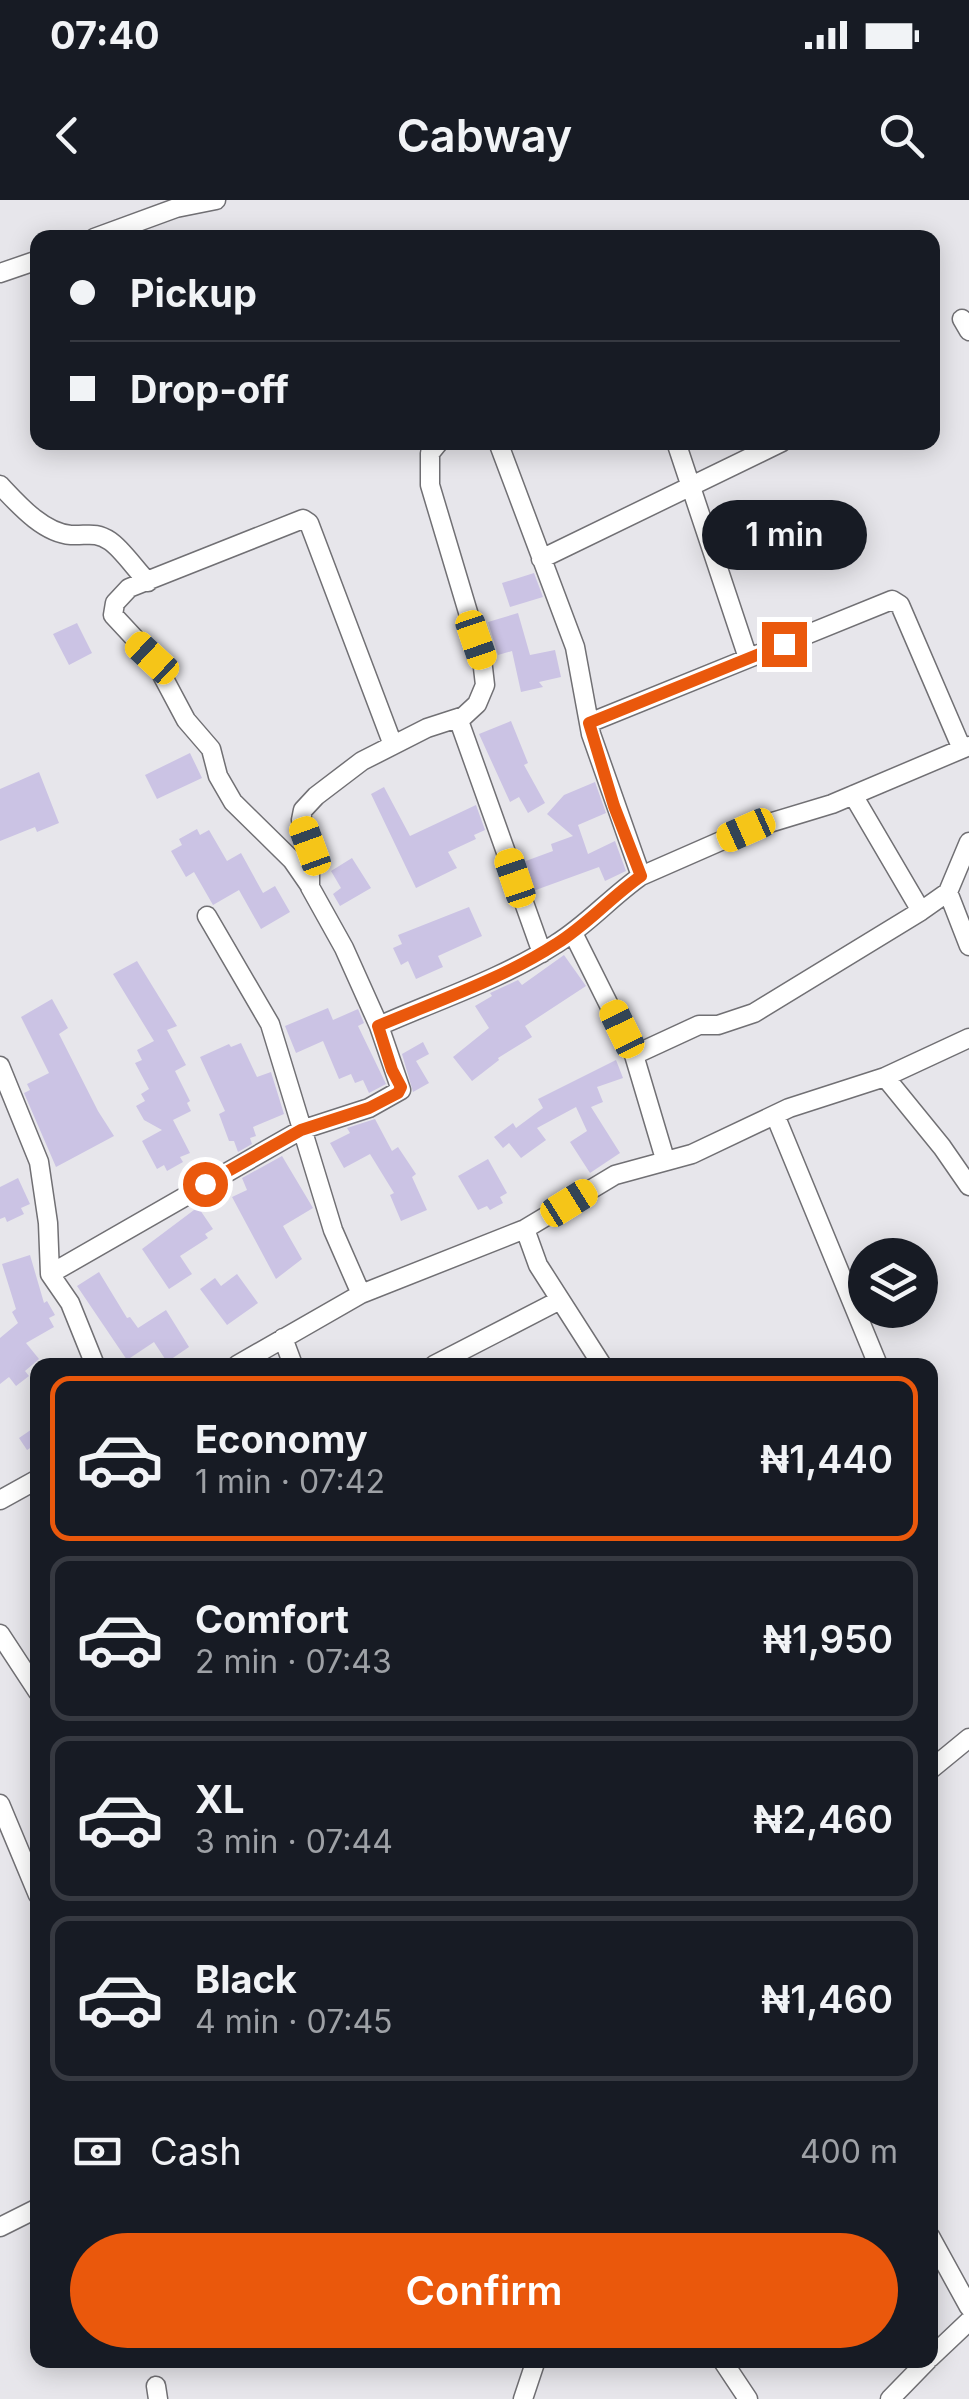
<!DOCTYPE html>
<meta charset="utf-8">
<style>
:root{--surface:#171b24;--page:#242831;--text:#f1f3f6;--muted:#9ea1a6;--line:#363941;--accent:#ea580c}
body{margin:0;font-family:Inter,sans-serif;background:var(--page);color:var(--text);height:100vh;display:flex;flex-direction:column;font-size:38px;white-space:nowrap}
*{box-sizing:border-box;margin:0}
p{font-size:32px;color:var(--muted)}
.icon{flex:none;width:55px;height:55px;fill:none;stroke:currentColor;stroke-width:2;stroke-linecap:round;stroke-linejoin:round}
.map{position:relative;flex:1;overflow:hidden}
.side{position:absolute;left:30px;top:1158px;width:908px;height:1010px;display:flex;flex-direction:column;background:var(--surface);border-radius:20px;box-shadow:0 5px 25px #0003}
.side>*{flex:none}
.top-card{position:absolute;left:30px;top:30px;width:910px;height:220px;border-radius:20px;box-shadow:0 5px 25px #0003;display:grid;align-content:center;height:220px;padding:0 40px;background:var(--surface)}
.fabs{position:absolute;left:848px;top:1038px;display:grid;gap:20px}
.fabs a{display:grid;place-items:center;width:90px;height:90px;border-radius:50%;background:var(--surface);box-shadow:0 5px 25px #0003;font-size:50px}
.end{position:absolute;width:45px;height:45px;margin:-22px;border:12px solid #ea580c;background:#fff;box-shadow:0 0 0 5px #fff}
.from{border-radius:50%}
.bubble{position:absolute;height:70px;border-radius:35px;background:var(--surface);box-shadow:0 5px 25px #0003;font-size:32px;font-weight:600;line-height:70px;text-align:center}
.car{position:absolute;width:30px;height:60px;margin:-30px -15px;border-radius:12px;box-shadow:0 0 8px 2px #0007;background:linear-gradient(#f5c518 24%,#345 0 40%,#f5c518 0 76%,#345 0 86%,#f5c518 0)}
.top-card b{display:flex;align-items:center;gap:35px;height:95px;font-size:38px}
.top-card b+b{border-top:2px solid var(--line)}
.top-card i{width:25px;height:25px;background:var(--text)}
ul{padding:18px 0 0;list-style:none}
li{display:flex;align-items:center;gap:30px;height:165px;margin:0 20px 15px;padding:0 20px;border:5px solid var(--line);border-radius:20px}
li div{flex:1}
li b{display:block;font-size:38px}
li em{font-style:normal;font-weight:600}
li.selected{border-color:var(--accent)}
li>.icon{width:90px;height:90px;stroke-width:1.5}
.pay{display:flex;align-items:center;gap:25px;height:110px;padding:0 40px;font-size:38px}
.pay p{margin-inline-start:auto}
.button{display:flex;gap:20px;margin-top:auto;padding:20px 40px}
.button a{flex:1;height:115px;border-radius:60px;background:var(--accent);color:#fff;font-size:40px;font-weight:600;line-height:115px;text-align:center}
.status{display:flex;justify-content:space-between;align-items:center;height:70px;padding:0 50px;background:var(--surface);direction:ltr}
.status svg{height:28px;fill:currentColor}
header{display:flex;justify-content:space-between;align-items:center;height:130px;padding:0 40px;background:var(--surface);font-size:45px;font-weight:600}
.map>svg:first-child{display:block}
.building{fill:#cbc3e4}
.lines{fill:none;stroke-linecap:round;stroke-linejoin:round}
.minor-casing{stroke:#717074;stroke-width:21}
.minor{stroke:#fff;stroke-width:18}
.route{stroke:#ea580c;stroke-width:12}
</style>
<div class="status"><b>07:40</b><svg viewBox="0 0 49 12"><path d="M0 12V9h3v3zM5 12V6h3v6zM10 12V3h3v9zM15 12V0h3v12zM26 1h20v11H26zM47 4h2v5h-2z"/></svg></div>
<header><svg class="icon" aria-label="back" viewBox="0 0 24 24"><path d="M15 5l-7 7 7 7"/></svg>Cabway<svg class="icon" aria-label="search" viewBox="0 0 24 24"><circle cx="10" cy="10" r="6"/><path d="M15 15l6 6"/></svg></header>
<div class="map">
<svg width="969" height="2199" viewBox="0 0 969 2199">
<rect width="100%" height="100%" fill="#e7e6eb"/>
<path class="building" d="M534 373 543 397 510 407 502 383Z
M518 413 530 455 555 450 561 477 539 482 543 487 521 492 512 451 498 455 488 422Z
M77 423 92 453 69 465 53 434Z
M511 521 528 563 524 565 545 603 528 613 519 597 510 602 479 534Z
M190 553 202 578 157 599 145 575Z
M39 572 59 623 37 632 35 627 0 641V589Z
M595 582 606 613 578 625 588 654 615 641 626 671 605 681 599 667 533 691 523 662 553 651 551 644 573 636 547 614 564 595Z
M384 587 410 636 476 605 485 630 474 635 476 639 448 652 457 668 416 688 371 594Z
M197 629 200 635 209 630 227 661 241 653 263 693 275 686 290 712 261 729 239 690 213 705 194 672 186 677 171 651 182 645 179 639Z
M352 658 371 688 340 706 333 694 341 688 331 671Z
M469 707 482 736 438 756 443 767 416 779 408 761 401 765 393 748 402 744 398 735Z
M564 755 586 786 525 826 532 837 498 858 499 860 472 881 453 857 489 828 475 806 492 796 490 793 518 780 522 785Z
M137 761 177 826 167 830 186 865 175 871 190 901 187 903 191 911 173 920 190 953 180 957 183 962 167 971 164 965 157 969 142 941 162 930 144 920 136 906 145 901 141 894 149 889 135 863 142 860 137 850 154 841 113 774Z
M52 799 68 828 59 834 98 911 114 936 56 967 24 893 30 890 27 884 49 873 21 817Z
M328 808 333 820 358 809 364 823 358 826 386 884 369 893 363 880 355 883 351 874 339 879 323 841 296 853 285 826Z
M423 842 429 854 416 861 429 883 413 892 402 854Z
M241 843 257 877 271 872 284 914 253 927 256 936 250 938 252 944 238 952 234 941H229L219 914 225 911 200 857 229 844 231 847Z
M616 860 623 878 597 887 603 902 591 907 620 953 590 973 570 942 587 931 576 907 537 928 546 940 521 958 509 943 503 948 494 937 513 923 516 928 543 908 538 899Z
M375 919 392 951 398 947 416 974 412 977 427 1010 401 1021 390 995 394 993 370 954 344 968 330 943 350 933 347 928Z
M282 956 313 1008 283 1026 302 1059 276 1079 232 997 247 990 242 978Z
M488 959 507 993 500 997 503 1003 490 1010 487 1006 478 1010 458 976Z
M18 978 30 1004 21 1008 24 1014 7 1022 5 1017 0 1019V987Z
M198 1007 213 1029 205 1034 208 1038 180 1056 192 1074 169 1089 142 1049Z
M30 1055 44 1103 47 1101 55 1115 49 1118 54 1127 26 1143 39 1159 25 1171 29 1176 16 1186 9 1177 0 1184V1138L18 1123 12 1112 16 1109 2 1064Z
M99 1072 127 1118 130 1117 138 1128 166 1110 189 1147 167 1162 154 1142 127 1160 77 1086Z
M237 1074 258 1103 227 1125 200 1089 215 1078 221 1086Z
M38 1225V1243L27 1250 19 1238Z"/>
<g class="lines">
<g class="minor-casing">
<path id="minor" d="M94 38 176 8 216 0
M0 73 38 60
M962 119 969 131
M676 242 748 458
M0 285C18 304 43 333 71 335 87 336 95 331 110 341 122 349 136 370 148 382
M541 359 782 242
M458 518 542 753
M589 523 892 400 900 405 962 549
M853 595 921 711
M641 676 746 630 832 604 969 546
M310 686 292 660 233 602 218 576 211 549 186 520 153 458 113 415 115 403 129 388 303 319 309 323 393 545
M948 692 969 746
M207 716 270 824 333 1030 361 1094
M573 733 634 855 699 825H718L754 813 921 711 948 692 969 642
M379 826C437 800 502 779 556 744 587 725 611 697 641 676L591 534 575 447 498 242
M634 855 665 959
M0 866 39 962 48 1023 50 1074 70 1103 95 1165
M885 877 942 947 969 986
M775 915 878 1165
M525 1029 538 1065 602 1165
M50 1074 301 930 369 908 401 890 379 826 344 748 310 687V646L301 620 303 610 316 596 362 561 427 528 464 516 477 504 485 485 482 459 430 285V253L439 242
M283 1138 293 1165
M237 1165 361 1094 525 1029 615 975 692 954 789 908 885 877 969 838
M434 1165 560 1100
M0 1300 38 1279
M0 1434 38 1492
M930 1570 969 1538
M0 1604 38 1695
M0 2027 38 2008
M930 2036 969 2107
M930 2158 969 2121
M722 2160 748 2199
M156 2186 158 2199
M523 2199 536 2160
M890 2199 928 2160"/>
</g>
<use href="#minor" class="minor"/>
</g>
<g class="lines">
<path class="route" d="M205 984 301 930 369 908 398 893 401 887 392 870 378 826C437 801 502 779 556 744 587 725 611 697 641 676L614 606 589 523 784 444"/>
</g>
</svg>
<div class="fabs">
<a><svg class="icon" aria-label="layers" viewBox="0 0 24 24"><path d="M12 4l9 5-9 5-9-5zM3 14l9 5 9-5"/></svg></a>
</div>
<i class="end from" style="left:205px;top:984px"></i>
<i class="end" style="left:784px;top:444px"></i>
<div class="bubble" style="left:702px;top:300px;width:165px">1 min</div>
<i class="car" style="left:476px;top:440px;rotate:161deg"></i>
<i class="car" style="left:152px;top:458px;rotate:313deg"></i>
<i class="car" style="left:746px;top:630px;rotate:246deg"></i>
<i class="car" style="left:310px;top:646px;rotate:340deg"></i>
<i class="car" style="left:515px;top:678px;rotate:341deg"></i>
<i class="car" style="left:622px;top:829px;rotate:334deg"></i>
<i class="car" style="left:569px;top:1003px;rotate:58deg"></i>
<div class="top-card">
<b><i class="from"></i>Pickup</b>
<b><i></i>Drop-off</b>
</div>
<section class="side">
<ul>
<li class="selected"><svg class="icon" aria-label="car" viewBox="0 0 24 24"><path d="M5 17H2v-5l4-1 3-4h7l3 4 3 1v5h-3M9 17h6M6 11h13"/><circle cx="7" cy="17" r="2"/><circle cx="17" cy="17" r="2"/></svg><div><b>Economy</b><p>1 min · 07:42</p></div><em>₦1,440</em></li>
<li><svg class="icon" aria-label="car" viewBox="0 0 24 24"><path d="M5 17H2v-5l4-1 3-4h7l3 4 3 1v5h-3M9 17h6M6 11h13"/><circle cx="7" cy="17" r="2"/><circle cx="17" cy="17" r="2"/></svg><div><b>Comfort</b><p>2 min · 07:43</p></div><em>₦1,950</em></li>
<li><svg class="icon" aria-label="car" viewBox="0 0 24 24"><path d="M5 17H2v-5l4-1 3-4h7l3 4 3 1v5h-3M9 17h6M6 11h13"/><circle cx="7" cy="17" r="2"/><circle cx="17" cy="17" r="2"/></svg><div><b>XL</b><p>3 min · 07:44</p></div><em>₦2,460</em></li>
<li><svg class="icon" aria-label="car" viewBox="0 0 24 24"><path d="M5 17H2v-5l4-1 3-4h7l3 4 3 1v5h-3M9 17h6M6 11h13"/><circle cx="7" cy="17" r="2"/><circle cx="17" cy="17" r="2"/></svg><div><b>Black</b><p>4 min · 07:45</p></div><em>₦1,460</em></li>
</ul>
<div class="pay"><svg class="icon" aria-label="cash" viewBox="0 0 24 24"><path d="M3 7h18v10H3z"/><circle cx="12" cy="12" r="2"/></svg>Cash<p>400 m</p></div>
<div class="button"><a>Confirm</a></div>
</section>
</div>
